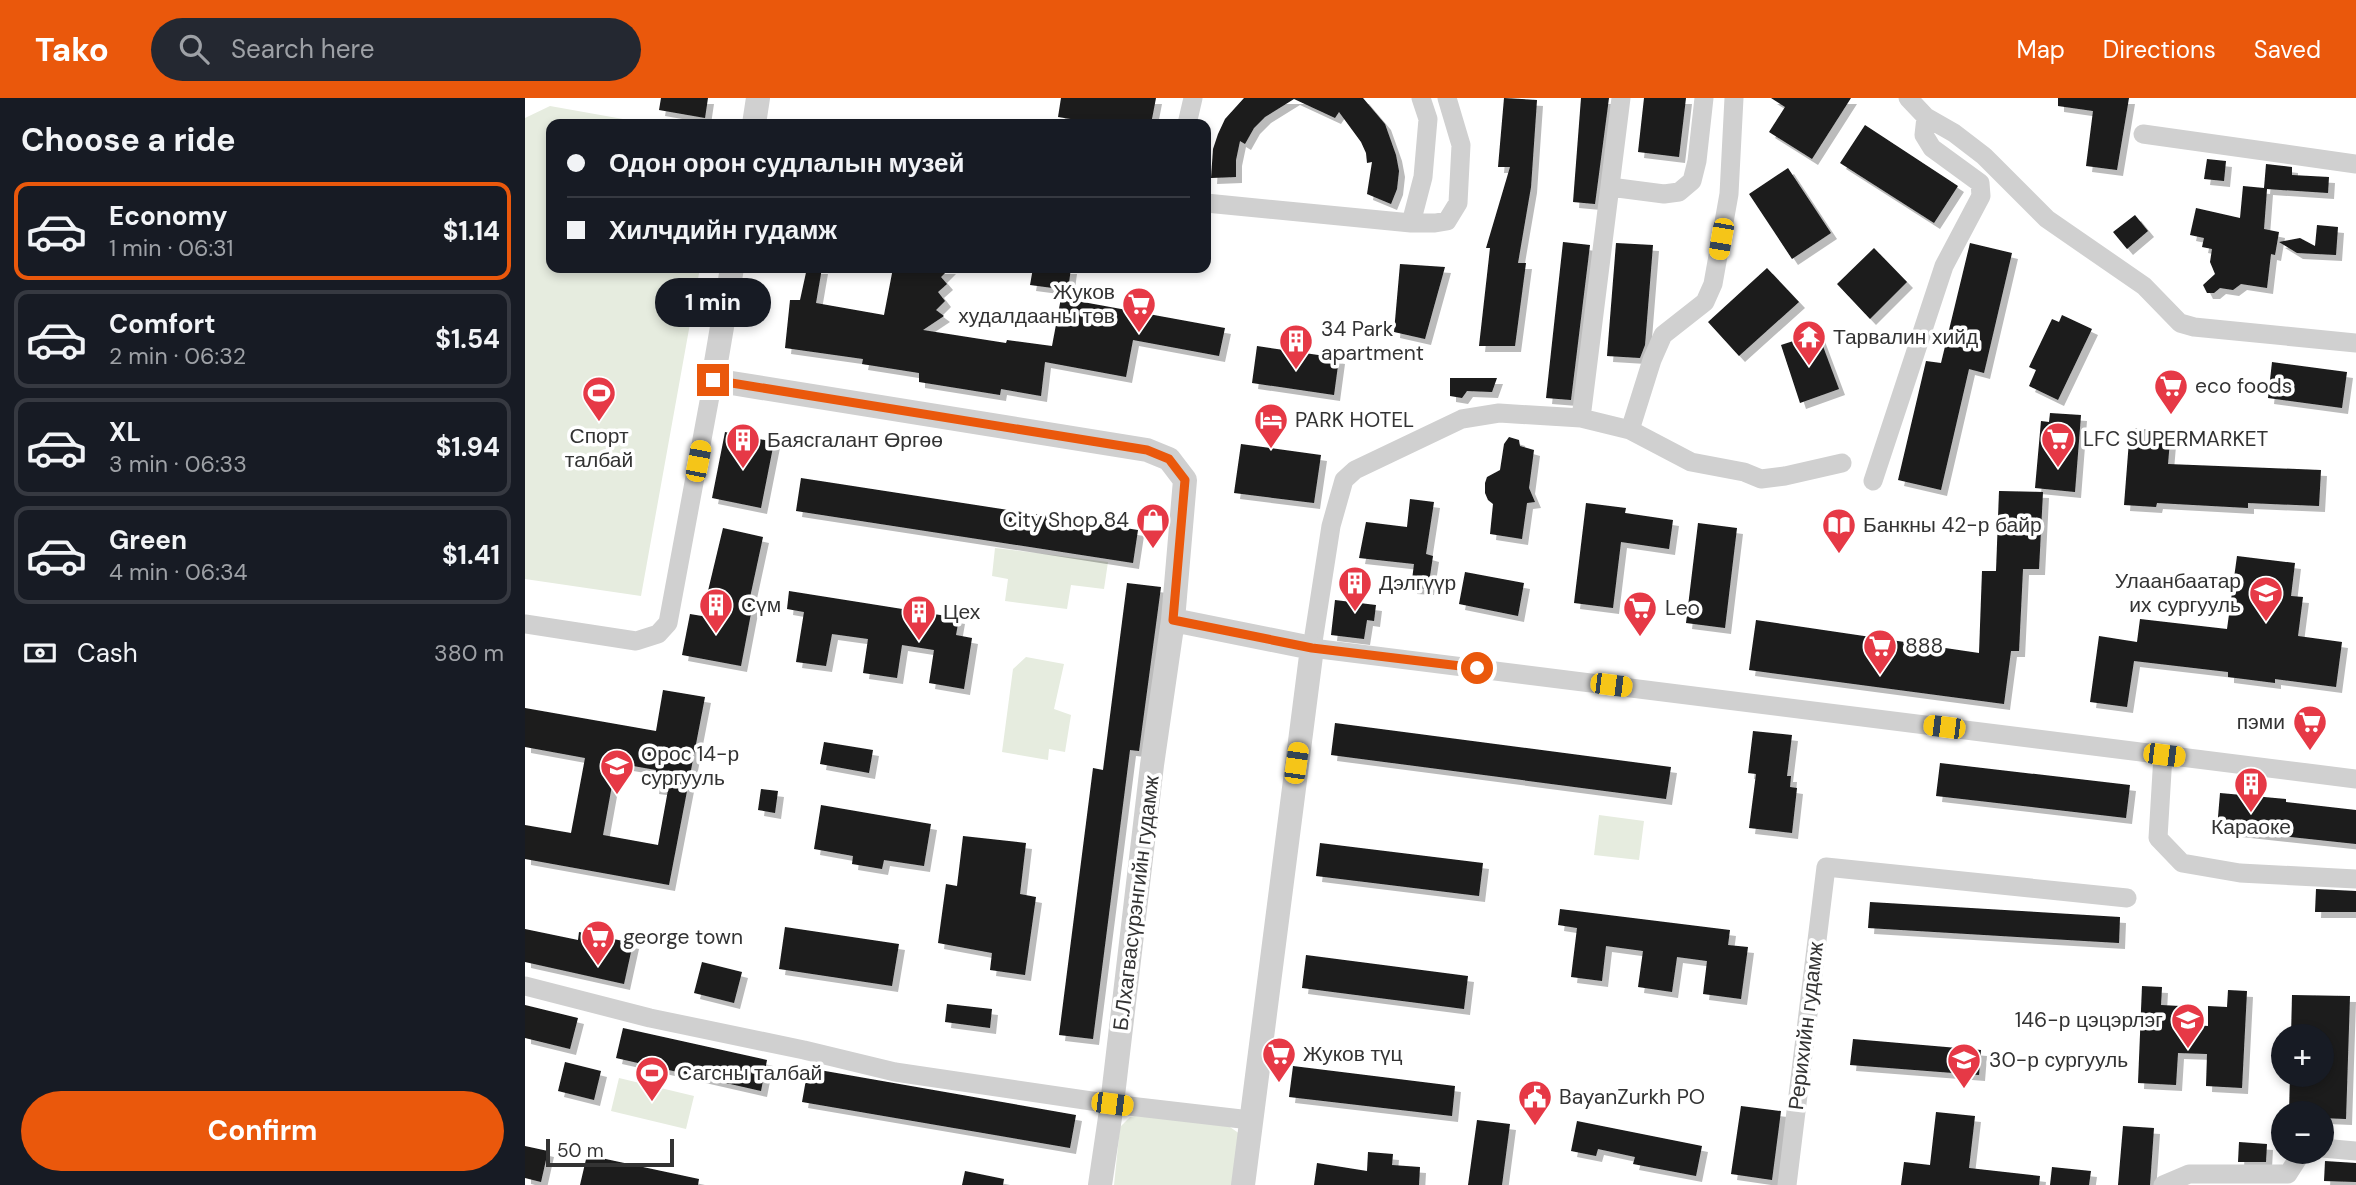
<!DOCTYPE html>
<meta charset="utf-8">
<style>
:root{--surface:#171b24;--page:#242831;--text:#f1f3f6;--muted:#9ea1a6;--line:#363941;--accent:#ea580c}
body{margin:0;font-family:"DM Sans",sans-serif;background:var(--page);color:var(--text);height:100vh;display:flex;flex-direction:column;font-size:26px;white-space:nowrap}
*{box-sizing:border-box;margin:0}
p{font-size:23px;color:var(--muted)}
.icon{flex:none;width:38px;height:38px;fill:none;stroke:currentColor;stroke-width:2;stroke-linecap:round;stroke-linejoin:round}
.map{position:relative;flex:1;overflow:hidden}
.panel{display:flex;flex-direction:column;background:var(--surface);width:525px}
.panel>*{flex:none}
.top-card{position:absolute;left:21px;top:21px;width:665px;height:154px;border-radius:14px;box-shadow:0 4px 10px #0003;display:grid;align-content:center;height:154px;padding:0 21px;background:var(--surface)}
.fabs{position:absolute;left:1746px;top:926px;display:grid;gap:14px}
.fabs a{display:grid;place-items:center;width:63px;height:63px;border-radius:50%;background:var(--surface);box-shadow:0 4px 10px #0003;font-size:35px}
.scale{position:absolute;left:21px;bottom:18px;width:128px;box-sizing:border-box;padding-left:7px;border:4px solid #333;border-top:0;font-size:19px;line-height:24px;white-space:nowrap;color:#333;-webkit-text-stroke:5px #fff;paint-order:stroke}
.end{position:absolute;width:32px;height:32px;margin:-16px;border:9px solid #ea580c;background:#fff;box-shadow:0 0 0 4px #fff}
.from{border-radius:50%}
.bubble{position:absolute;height:49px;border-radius:24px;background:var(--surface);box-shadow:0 4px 10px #0003;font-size:23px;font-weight:700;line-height:49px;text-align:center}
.car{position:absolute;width:21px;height:42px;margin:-21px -10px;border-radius:9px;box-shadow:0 0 5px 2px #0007;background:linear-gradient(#f5c518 24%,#345 0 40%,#f5c518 0 76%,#345 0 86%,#f5c518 0)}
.top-card b{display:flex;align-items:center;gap:24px;height:66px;font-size:26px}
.top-card b+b{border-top:2px solid var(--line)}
.top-card i{width:18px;height:18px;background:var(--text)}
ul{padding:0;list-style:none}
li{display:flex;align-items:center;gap:21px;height:98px;margin:0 14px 10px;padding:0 7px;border:4px solid var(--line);border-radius:14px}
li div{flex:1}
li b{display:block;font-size:26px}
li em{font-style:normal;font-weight:700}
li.selected{border-color:var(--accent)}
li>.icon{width:63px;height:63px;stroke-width:1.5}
h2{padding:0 21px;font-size:32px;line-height:84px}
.pay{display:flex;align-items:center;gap:18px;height:77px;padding:0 21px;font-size:26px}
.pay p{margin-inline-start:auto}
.primary-button{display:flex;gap:14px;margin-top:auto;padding:14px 21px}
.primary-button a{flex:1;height:80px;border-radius:42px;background:var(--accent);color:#fff;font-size:28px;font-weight:700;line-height:80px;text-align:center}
header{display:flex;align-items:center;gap:42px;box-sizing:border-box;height:98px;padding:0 35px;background:var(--accent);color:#fff}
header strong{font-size:33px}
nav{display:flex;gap:38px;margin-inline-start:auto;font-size:24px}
.search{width:490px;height:63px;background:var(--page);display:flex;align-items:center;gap:18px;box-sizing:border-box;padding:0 24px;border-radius:38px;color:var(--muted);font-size:26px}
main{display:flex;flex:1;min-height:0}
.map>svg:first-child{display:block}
.green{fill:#e6ecdf}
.building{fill:#1a1a1a;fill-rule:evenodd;filter:url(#shadow)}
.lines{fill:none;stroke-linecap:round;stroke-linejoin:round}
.minor{stroke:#d0d0d0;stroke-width:19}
.tertiary{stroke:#d0d0d0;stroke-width:24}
.route{stroke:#ea580c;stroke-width:9}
.labels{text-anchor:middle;stroke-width:7;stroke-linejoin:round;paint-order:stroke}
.poi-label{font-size:21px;fill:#333;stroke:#fff;text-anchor:start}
.street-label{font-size:21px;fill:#333;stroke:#fff}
</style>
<header>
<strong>Tako</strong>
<div class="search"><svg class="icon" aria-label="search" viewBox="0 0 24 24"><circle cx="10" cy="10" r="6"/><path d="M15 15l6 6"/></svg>Search here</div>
<nav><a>Map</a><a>Directions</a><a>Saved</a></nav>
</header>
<main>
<section class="panel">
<h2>Choose a ride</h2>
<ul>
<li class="selected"><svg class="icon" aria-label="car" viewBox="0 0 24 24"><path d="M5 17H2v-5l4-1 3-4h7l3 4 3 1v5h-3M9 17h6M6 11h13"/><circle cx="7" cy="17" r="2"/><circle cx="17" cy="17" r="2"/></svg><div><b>Economy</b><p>1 min · 06:31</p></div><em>$1.14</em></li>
<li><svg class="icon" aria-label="car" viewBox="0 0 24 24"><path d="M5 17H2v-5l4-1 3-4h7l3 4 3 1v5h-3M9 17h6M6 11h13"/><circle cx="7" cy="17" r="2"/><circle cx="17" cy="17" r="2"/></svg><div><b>Comfort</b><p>2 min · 06:32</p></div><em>$1.54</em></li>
<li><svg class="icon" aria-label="car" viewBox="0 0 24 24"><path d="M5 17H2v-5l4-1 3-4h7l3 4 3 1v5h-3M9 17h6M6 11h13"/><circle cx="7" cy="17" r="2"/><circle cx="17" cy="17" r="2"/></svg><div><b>XL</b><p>3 min · 06:33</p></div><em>$1.94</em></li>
<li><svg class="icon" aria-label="car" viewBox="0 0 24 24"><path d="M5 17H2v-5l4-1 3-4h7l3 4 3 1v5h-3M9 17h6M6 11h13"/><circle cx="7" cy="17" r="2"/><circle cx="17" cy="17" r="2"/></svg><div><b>Green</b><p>4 min · 06:34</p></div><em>$1.41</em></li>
</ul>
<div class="pay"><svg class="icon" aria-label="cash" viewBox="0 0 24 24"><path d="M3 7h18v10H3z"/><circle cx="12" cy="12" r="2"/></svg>Cash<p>380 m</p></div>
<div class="primary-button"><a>Confirm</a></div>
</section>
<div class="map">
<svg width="1831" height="1087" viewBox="0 0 1831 1087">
<defs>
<filter id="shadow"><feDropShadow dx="6" dy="6" stdDeviation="0" flood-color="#0004"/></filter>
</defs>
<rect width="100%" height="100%" fill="#fff"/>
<path class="green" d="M25 8 126 26H26V170H175L116 498 0 481V20Z
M470 450 583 464 579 491 546 487 542 511 480 503 483 481 467 478Z
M501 559 539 566 529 611 546 617 540 654 524 651 523 662 477 654 488 571Z
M1074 717 1119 723 1114 762 1069 757Z
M94 980 169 998 161 1031 86 1013Z
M614 1017 702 1027 715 1036 711 1087H589L595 1029 605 1019Z"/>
<path class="building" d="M136 0H183L180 20 134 12Z
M536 0H631L626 26H577L533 19Z
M719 0H838L860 26 871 57 874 73 872 91 866 106 842 96 847 64 842 65 841 55 836 44 814 14 810 20 769 1 740 19 729 30 720 46 715 43 711 62V79L686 80 688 51 693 36 700 21Z
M979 0 1012 2 1006 89 993 165H1001L990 248H954L965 150H961L985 69H973Z
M1056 0H1084L1070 106 1048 104Z
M1119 0H1161L1154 59 1113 54Z
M1246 0H1326L1287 61 1244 34 1260 9Z
M1533 0H1604L1592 72 1561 68 1568 13 1533 8Z
M1340 27 1433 88 1409 125 1315 65Z
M1682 61 1701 63 1699 83 1679 81Z
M1741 66 1767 69V77L1804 79 1803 95 1742 91 1739 131 1754 134 1750 157 1746 156 1742 190 1716 186 1708 192 1695 190 1689 195H1682L1678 187 1690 176 1685 164 1687 151 1677 149 1679 140 1665 137 1671 110 1715 120 1718 88 1739 90Z
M1263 70 1306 135 1267 161 1224 96Z
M1610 117 1623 133 1602 151 1588 134Z
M1792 127 1813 129 1811 157 1772 155 1754 144 1775 140 1790 148Z
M1038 144 1065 147 1046 302 1021 300Z
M1091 145 1128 147 1120 247 1115 260 1082 258Z
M1445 145 1487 155 1459 275 1444 271 1416 392 1373 382 1401 263 1416 265Z
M1349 150 1382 184 1345 221 1312 186Z
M875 166 920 169 900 241 869 234Z
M282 170H297L291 205 359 217 368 170H425L416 179 422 186 413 194 420 203 411 212 419 218 398 232 481 245 482 242 527 248 536 200 700 230 694 258 608 242 601 279 520 264 516 298 476 291 475 297 394 284V275L337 266 338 261 260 250 265 202H275Z
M508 170H546L543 192 505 187Z
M1242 170 1274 204 1214 258 1183 224Z
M1537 217 1567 231 1533 302 1504 288 1511 272 1504 269 1527 221 1534 224Z
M1293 235 1314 291 1275 305 1256 247Z
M732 248 814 260 809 297 727 285Z
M1747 264 1822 274 1817 310 1743 300Z
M925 280H972L967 294 942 293 937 300 925 298Z
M1525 315 1556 317 1550 394 1510 390 1516 323 1524 324Z
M1605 330 1637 333 1636 342H1645L1643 366 1796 372 1794 408 1723 405V410L1632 405 1631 409 1599 407Z
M200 334 249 344 236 410 187 400Z
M984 339 994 342 995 348 1009 352 1004 390 1010 404 1002 405 997 441 965 436 968 406 963 402 960 395V385L962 379 975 372 979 346Z
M716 346 796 357 789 405 709 395Z
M276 380 613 432 608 465 271 413Z
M1474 393 1518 394 1514 471H1498L1494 553H1486L1479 606 1224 572 1231 522 1454 555 1457 473H1471Z
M885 401 909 404 901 456 908 458 903 491 886 490 889 466 834 460 841 424 882 429Z
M1061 405 1101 410 1100 415 1148 422 1144 451 1096 444 1088 510 1049 505Z
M1173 425 1212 430 1200 530 1161 525Z
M198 430 238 439 224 504 228 505 216 568 157 557 165 516 177 518Z
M1712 458 1770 465 1766 498 1778 499 1773 538 1817 544 1811 589 1750 581V585L1703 579V574L1609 563 1602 609 1565 604 1574 538 1612 544 1615 521 1702 531Z
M940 474 999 485 993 518 934 506Z
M602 485 636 489 614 653 605 652 568 941 534 937 568 670 578 672Z
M264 493 434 520 431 537 447 540 439 591 404 585 409 552 377 547 372 580 338 575 343 541 307 536 301 568 271 564 279 514 262 511Z
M810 502 851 507 849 523 842 522 839 541 806 537Z
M138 592 180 599 144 787 0 761V727L46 735 60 660 0 649V610L131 633ZM91 665 131 672 128 690 143 692 133 747 78 737Z
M810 625 1146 669 1141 701 806 657Z
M1228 633 1267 637 1262 678H1266L1265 689 1272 690 1267 735 1224 730 1231 676 1223 675Z
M299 644 348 652 344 675 295 666Z
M1415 665 1605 687 1601 720 1411 698Z
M236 691 253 693 250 715 233 712Z
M1695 695 1761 701V704L1831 712V746L1692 731Z
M296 707 406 726 399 768 359 762 357 771 327 766 328 758 289 751Z
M438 738 501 745 495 796 511 799 500 877 465 872 467 855 413 845 421 786 432 788Z
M795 745 958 765 954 798 791 778Z
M1791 791 1831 793V814H1790Z
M1345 804 1595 819 1594 845 1343 830Z
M1035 811 1205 832 1203 847 1223 849 1216 901 1178 896 1182 863 1152 859 1147 894 1113 889 1118 853 1081 848 1077 883 1046 879 1052 830 1033 827Z
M260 829 374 846 367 888 254 871Z
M0 831 53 842 54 834 108 845 99 886 0 864Z
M781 857 943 878 939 911 777 890Z
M177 864 217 874 209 905 169 895Z
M1617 888 1637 889 1636 907 1655 908 1654 926 1683 928V908L1702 909 1703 892 1722 893 1717 990 1681 988 1682 956 1653 955 1651 987 1613 985Z
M1767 897 1825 898 1821 1021 1797 1020V1015H1764L1765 976H1797V938H1766Z
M422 906 467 911 465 930 420 924Z
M0 907 53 920 45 951 0 940Z
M98 930 242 962 236 993 91 960Z
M1328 941 1456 952 1454 977 1325 967Z
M40 964 76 973 69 1002 33 993Z
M768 968 930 988 927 1018 764 999Z
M283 970 551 1017 545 1050 277 1004Z
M1216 1008 1256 1013 1247 1082 1206 1076Z
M1411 1014 1450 1018 1444 1070 1515 1078 1514 1087H1376L1379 1064 1405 1067Z
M952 1022 985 1026 977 1087H943Z
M1052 1023 1177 1048 1171 1078 1108 1066 1110 1059 1073 1051 1071 1058 1046 1053Z
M1598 1028 1629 1030 1625 1087H1593Z
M1714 1044 1742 1046 1741 1064H1713Z
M0 1048 23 1053 16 1084 0 1080Z
M843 1054 868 1056 867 1067 895 1069 894 1087H789L792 1065 842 1073Z
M62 1057 174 1081 173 1087H55Z
M1800 1063 1831 1065V1084L1799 1083Z
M1527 1069 1566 1073 1564 1087H1525Z
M440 1073 479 1081 478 1087H437Z"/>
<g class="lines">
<path class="minor" d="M1383 0 1401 19 1429 35 1459 58 1522 121 1619 188 1655 225 1669 229 1831 245
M662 26 668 0
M1618 36 1831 66
M1085 89 1139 96 1154 94 1167 83 1172 63 1179 0
M681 105 886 125 898 79 903 21 896 0
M886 125H910L922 123 933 105 936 47 922 0
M1056 320 1096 0
M1105 332 1127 262 1138 237 1180 204 1188 186 1204 96 1209 0
M1317 365 1260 378 1236 381 1219 374 1166 364 1105 332 1056 320 974 315 937 321 830 372 819 382 806 428 787 550 1831 681
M1348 383 1419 168 1456 98 1455 85 1407 50 1399 37 1401 19
M0 526 111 543 133 536 143 525 188 282
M1638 657 1633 740 1657 765 1715 775 1831 781
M0 888 125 920 279 952 370 974 587 1006 725 1022
M1797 1050 1831 1053
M1262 1087 1301 769 1602 800
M1638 1087 1664 1076H1763L1777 1054"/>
<path class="tertiary" d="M229 26 233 0
M207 170 188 282 622 352 644 361 660 382 648 522 627 667 587 1006 575 1087
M648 522 787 550 718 1087"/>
</g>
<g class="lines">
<path class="route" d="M188 282 622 352 644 361 660 382 648 522 787 550 952 570"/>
</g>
<defs>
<g id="supermarket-pin" transform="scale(1.75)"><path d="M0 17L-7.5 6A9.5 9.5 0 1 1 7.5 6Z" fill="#e63946" stroke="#fff"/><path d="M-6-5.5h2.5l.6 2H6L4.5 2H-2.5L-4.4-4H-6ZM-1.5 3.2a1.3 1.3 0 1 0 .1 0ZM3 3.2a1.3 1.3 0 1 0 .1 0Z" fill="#fff"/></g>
<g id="temple-pin" transform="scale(1.75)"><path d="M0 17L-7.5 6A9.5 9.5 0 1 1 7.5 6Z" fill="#e63946" stroke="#fff"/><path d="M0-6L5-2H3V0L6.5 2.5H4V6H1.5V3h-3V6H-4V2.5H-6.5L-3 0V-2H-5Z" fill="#fff"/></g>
<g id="building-pin" transform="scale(1.75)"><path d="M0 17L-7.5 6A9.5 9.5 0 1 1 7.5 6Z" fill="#e63946" stroke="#fff"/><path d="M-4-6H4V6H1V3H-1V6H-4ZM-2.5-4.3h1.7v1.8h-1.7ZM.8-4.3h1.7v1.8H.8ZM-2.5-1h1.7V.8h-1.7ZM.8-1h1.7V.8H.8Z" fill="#fff"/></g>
<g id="stadium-pin" transform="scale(1.75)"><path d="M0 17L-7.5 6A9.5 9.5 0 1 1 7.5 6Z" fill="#e63946" stroke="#fff"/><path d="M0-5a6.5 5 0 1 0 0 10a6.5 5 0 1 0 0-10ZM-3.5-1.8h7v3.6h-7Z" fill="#fff"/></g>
<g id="hotel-pin" transform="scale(1.75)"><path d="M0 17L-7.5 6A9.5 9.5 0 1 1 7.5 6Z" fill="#e63946" stroke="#fff"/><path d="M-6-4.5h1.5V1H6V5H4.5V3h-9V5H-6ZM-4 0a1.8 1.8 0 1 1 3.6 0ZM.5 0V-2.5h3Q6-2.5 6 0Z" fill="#fff"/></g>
<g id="shop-pin" transform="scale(1.75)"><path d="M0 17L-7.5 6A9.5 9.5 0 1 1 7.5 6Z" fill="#e63946" stroke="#fff"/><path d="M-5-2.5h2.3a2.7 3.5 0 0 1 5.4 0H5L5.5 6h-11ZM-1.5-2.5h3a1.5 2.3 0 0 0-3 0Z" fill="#fff"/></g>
<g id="library-pin" transform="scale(1.75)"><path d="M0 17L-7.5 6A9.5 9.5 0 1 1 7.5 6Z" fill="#e63946" stroke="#fff"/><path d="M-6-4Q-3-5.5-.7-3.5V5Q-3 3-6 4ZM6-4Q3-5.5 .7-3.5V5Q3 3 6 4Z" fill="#fff"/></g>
<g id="university-pin" transform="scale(1.75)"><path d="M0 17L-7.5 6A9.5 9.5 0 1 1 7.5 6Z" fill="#e63946" stroke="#fff"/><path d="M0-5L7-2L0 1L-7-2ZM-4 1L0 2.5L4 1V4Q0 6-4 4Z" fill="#fff"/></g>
<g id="school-pin" transform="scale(1.75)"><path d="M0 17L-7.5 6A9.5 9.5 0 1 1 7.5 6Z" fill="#e63946" stroke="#fff"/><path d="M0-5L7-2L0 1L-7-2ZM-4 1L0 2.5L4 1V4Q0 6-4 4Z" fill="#fff"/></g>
<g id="civic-pin" transform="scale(1.75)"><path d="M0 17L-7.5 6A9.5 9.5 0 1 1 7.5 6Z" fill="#e63946" stroke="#fff"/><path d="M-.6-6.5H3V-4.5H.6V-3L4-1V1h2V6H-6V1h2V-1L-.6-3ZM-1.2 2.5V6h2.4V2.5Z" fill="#fff"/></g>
</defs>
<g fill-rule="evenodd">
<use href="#supermarket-pin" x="614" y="206"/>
<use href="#temple-pin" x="1284" y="239"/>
<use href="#building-pin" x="771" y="243"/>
<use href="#supermarket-pin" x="1646" y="288"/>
<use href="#stadium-pin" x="74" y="295"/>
<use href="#hotel-pin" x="746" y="322"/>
<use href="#supermarket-pin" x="1533" y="341"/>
<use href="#building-pin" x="218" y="342"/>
<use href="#shop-pin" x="628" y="422"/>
<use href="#library-pin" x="1314" y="427"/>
<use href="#building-pin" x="830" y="485"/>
<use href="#university-pin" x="1741" y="495"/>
<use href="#building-pin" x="191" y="507"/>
<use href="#supermarket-pin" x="1115" y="510"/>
<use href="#building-pin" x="394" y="514"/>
<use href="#supermarket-pin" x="1355" y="548"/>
<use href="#supermarket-pin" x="1785" y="624"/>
<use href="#school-pin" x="92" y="668"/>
<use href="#building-pin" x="1726" y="686"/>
<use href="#supermarket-pin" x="73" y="839"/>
<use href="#school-pin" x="1663" y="922"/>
<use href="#supermarket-pin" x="754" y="956"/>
<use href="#school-pin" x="1439" y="962"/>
<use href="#stadium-pin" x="127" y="975"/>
<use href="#civic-pin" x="1010" y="999"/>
</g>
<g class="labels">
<g class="poi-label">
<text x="590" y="201" text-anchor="end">Жуков<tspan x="590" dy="24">худалдааны төв</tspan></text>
<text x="796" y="238">34 Park<tspan x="796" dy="24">apartment</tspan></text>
<text x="1308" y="246">Тарвалин хийд</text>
<text x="1670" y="295">eco foods</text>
<text x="770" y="329">PARK HOTEL</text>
<text x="74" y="345" text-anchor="middle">Спорт<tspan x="74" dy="24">талбай</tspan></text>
<text x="1558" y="348">LFC SUPERMARKET</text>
<text x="242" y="349">Баясгалант Өргөө</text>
<text x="604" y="429" text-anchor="end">City Shop 84</text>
<text x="1338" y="434">Банкны 42-р байр</text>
<text x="1716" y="490" text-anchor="end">Улаанбаатар<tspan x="1716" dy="24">их сургууль</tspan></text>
<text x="854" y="492">Дэлгүүр</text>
<text x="216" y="514">Сүм</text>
<text x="1140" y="517">Leo</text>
<text x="418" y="521">Цех</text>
<text x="1380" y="555">888</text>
<text x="1760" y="631" text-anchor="end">пэми</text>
<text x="116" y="663">Орос 14-р<tspan x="116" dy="24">сургууль</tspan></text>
<text x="1726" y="736" text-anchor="middle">Караоке</text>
<text x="98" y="846">george town</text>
<text x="1638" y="929" text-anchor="end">146-р цэцэрлэг</text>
<text x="778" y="963">Жуков түц</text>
<text x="1464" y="969">30-р сургууль</text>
<text x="152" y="982">Сагсны талбай</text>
<text x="1034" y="1006">BayanZurkh PO</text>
</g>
<g class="street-label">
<text transform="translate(611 805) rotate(-83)" y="7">Б.Лхагвасүрэнгийн гудамж</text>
<text transform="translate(1281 928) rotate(-83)" y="7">Рерихийн гудамж</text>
</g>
</g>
</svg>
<div class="fabs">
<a>+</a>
<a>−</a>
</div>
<div class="scale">50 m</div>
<i class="end from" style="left:952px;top:570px"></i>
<i class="end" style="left:188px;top:282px"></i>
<div class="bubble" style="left:130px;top:180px;width:116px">1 min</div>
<i class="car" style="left:1196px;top:141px;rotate:190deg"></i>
<i class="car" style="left:173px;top:363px;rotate:11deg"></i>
<i class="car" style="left:1086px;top:587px;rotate:97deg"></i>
<i class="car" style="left:1419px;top:629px;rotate:277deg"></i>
<i class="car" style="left:1639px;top:657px;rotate:97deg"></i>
<i class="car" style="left:771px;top:665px;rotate:8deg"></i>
<i class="car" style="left:587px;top:1006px;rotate:97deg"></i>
<div class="top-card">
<b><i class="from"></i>Одон орон судлалын музей</b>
<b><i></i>Хилчдийн гудамж</b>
</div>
</div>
</main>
